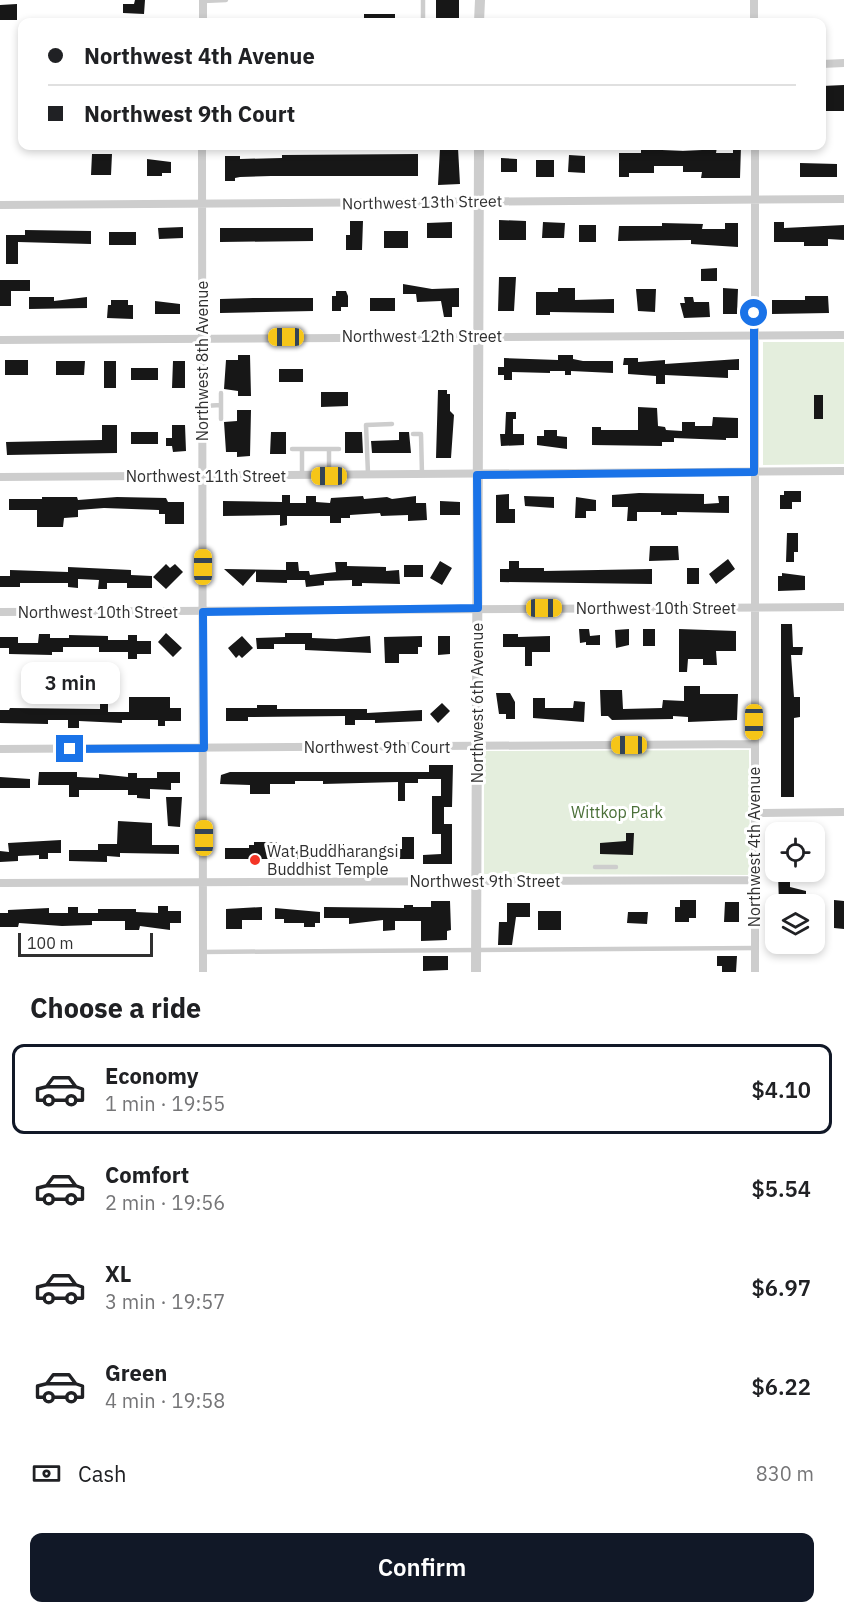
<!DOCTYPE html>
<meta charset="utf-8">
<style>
:root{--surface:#fff;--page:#f6f6f6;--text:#202124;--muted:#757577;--line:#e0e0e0;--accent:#111827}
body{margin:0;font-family:"IBM Plex Sans",sans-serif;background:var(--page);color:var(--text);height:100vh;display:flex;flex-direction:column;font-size:22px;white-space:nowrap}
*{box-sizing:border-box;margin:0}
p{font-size:20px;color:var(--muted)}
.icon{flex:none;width:33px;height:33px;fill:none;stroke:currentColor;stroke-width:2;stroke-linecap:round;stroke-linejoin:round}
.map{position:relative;height:972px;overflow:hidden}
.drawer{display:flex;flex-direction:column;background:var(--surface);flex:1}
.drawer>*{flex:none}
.hud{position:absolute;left:18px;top:18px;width:808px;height:132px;border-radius:12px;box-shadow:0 3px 9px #0003;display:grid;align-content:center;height:132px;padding:0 30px;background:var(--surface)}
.tools{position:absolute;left:765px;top:822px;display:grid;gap:12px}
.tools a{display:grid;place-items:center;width:60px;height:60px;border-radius:12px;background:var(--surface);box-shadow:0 3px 9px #0003;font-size:30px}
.scale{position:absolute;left:18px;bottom:15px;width:135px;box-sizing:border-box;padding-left:6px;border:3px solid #303030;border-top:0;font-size:16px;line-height:21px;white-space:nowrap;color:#303030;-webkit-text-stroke:4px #fff;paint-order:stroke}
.end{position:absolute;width:27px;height:27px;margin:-14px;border:8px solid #1a73e8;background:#fff;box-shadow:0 0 0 3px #fff}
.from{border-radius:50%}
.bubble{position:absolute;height:42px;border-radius:12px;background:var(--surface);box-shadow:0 3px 9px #0003;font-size:20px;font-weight:600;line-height:42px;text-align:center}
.car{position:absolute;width:18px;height:36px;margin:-18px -9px;border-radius:8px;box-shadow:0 0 4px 2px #0007;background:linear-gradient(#f5c518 24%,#345 0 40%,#f5c518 0 76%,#345 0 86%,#f5c518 0)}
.hud b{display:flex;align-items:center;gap:21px;height:57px;font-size:22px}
.hud b+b{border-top:2px solid var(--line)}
.hud i{width:15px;height:15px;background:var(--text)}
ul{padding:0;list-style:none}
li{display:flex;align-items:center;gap:18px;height:90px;margin:0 12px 9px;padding:0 18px;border:3px solid transparent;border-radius:12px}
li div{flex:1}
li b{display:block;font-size:22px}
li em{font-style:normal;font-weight:600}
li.active{border-color:var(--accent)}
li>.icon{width:54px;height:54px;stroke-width:1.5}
h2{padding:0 30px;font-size:27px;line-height:72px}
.pay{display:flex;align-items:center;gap:15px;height:66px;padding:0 30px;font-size:22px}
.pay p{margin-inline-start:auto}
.button{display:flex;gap:12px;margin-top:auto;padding:12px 30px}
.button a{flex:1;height:69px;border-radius:12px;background:var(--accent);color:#fff;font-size:24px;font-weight:600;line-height:69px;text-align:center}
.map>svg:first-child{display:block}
.green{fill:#e4eedd}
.building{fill:#171717}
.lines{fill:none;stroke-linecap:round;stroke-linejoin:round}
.service{stroke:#cdcdcd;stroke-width:4.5}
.minor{stroke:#cdcdcd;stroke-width:8}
.tertiary{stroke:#cdcdcd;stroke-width:10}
.route{stroke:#1a73e8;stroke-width:8}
.poi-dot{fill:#f43526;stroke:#fff;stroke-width:2}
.labels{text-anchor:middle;stroke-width:6;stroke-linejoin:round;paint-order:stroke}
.street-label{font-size:16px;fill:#303030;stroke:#fff}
.park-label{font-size:16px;fill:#4b7039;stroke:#fff}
.poi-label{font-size:16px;fill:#303030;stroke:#fff;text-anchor:start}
</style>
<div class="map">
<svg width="844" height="972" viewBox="0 0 844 972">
<rect width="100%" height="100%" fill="#fff"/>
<path class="green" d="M763 342H844V464L763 465Z
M749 750 750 875 484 874V751Z"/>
<path class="building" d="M135 0H145L144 14 123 13V4H134Z
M436 0H459V22H436Z
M17 4V20H0V5Z
M364 14H395V22H364Z
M844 85V111H822V86Z
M733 146H741L740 178H701L702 172H683V166H654V173H629V177H619V153H641V149L683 151 702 150V147H717L716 153H733Z
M440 148H458L460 184 438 185Z
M92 154H112L111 175H91Z
M418 154V176H271L240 177 235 178V181H225V156H240V159L282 158V155Z
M569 155 585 156V173L568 172Z
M501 158 517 159V172H501Z
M147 159 171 162V173H162V176H147Z
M536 160H554V177H536Z
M800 163 837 164V177H800Z
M499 220 526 221V240H499Z
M350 221H363L362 250H346V235H350Z
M452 222V238H427V223Z
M543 222 565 223 564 238H542Z
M774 222H784V228L844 225V240L828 239V246H804V242H774Z
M662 223 703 224 702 229H725V223H738V247L691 244V240L618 241 619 226H662Z
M579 225H596V242H579Z
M183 227V238L159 239 158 228Z
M220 228H313V241L220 242Z
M25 230 91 231V244L18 242V264H6V235H25Z
M384 231H408V248H384Z
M109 232H136V245H109Z
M717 268V281H701V269Z
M499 277H516L514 311H498Z
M0 280H30V291H11V306H0Z
M403 284 432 289 459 288V307H452V317H444L441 301 417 302 416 294H403Z
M558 288H575V300L614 299V313L550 312V315H536V292H558Z
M723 288 738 289 737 314H723Z
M636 289H656L655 312 638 311Z
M336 291H346L348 296V307H341V311H332V296H336Z
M805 296H828L829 313 772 314V300H805Z
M29 297H54V301L87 297V308L29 309Z
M684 297H693L694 302H709L710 317 684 318 680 303H685Z
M253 298H313V311L220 313V299Z
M370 298H395V311H370Z
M111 300H128V305H133V319L107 318 108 305H111Z
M155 301 180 304V314H155Z
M238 355H250L251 396H238V391L224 389 226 360H238Z
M558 355H573V359L583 361H613V373L571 371V375H565V371H550V373L512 372V380H504V375H498V367H504V358L558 360Z
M624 358H638V362L665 360V364L739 359V370H728V378L665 375V384H656V376L628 374V365H623Z
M5 360H28V375H5Z
M56 361H85L84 375H56Z
M104 361H116V388H104Z
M173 361H185V388H172Z
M131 368H158V380H131Z
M279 369H303V382H279Z
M438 390H447V394H450V411L454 415 451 458H436Z
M321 392H348V406L321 407Z
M814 395H823V419H814Z
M638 407 657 408 658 426 665 427 666 430 682 431V422H695V426H712L713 417 738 418V438H726V440L674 438V442H662V446L592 445V427H601V430H638Z
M237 410H251L250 456 237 457V452H226L224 422 237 421Z
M506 412H516V419H513V434H524V445L501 446 500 434H505Z
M102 425H117V453L7 455 6 442 102 440Z
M172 425H185L186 451 173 452 172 446H166V438H172Z
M544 430H557V436L567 437V449L537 445V436H544Z
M131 432H158V444H131Z
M271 432H286V454H270Z
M345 432H362L363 453H345Z
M399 432H409L411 453H372L371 441 399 440Z
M784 491H801V502H792V509H780V495H784Z
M639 493 704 494V504L719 503 718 496H729V513L677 512V515H661V512H637V521H627L628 507H612V495Z
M509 494V509H515V523H496V495Z
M282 495H290V503H306V496H316V502L330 503 331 498 363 496 364 499 387 497 392 499 416 496V503H426L427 520 408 521V515L381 516 380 513 350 515V518H341V523H330V516H287V525L280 526V515L223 516V501L282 502Z
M524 496 554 497V508L525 506Z
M42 497H77L78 500 117 497 166 498 168 502H184V524H165V514H159V510L104 508 78 510V517L64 518 63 527H37V510H9V499H42Z
M576 497 596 500V511H586V518H575Z
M440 501 460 502V515H440Z
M787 533H798V552H794V562H786Z
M650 546H678L679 560 649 561Z
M728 559 735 569 716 584 709 574Z
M440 561 452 568 442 585 430 578Z
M509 561H519V568H544V571L652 569V584L500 582V569H509Z
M286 562H298L299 571H309L310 575 336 572 335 562H347V566L386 567V571L399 570 400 584 362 583V586H352V580L324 581V585L306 587 305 580H287V583L256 582V571L243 586 224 569 286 570Z
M166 564 170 568 175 564 183 572 166 589 153 577Z
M404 565H423V577H404Z
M68 567 131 570V575L152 576V588H127V583H107V589H98L99 580 78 579V588L68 587V583H20V587H0V576H10V570L68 572Z
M687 568H699V584H687Z
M782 573 805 576V590L778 591V576H782Z
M781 624H792L793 647H803L802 655H791L794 697H800V717L794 718V797H781Z
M579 629H589L590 636 600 635V645H586V642L580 643Z
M629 629V645L616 648 615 630Z
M643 629H655V646H643Z
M679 629 736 631V651H716L717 665H703V659H688L687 672H679Z
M166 633 182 648 173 657 158 642Z
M285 633H312V638L336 639 370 636 371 653 305 650V644H274V649H257L256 638 285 637Z
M39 634H50V638H69V635L108 636V640H128V635H137V641H151V654H137V659H128V652H99V647H63V652H52V655L9 654V648H0V637H18V643H38Z
M503 634H518V637L550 636V652H532V666H525V647H503Z
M242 636 253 648 242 658 239 655 236 658 228 648Z
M422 636V647H418V654H399V663H385L384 637Z
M438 636H450V654L438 655Z
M684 686H700V694H738L737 720 688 722V717L673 716V719L612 720 608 716H601L600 690H622L623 709 662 708 663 700 684 701Z
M496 693H510L515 702V719H506V714H499Z
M129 697H170V708H181V721H165V726H158V720H122V723L79 721V728H68V720H48V724L0 723V710H9L10 708 100 709V703H108V712H129Z
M533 698H545V708H573L574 701 585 702 584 722 533 718Z
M442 703 450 711 438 723 430 714Z
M257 705H277V709H367V713L422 710V721L375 723V720H355V725H345V716L248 717V721H226V708H257Z
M429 765H453L452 807H444V824H452V864H423V855L441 854V834H432V796H441V779H418V783H405V801H398V782L323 784V781H295V784H270V794H250V785L220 784 221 775 230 772H429Z
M39 772H77V777L99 778V774L128 777V773H137V778H157V772H180V783H171V790L150 789V799L137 798V795H128V790H79V797H69V785H38Z
M0 777 30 779V788H0Z
M166 797H182L180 827 168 826Z
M118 821 152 823V845H179V854L120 853V857L107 856V862L69 861V850H98V844H117Z
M626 833H634L633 855 600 854V843L626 841Z
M402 837H414V859H225V848H249V845H254V842H277V850H323V844H344V849H402Z
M61 840V853H48V859H39V855L18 856V861L0 862V851L9 852 8 843Z
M778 872H790V887L806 891V904H779Z
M680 900H696V918H689V922H675V907H680Z
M834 900 844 901V929L834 928Z
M431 901H450L451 930 447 931V940L421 941V921H395V930L383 931V920L349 924V918H324V907L404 908V905H413V907H431Z
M725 902H739V922H724Z
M507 903H530V917H516L512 945H498L499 922H507Z
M158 906H168V911H181V923H170V930L140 926 139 930H125V921H92V925L62 926 19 923 18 927H0V913H8V910L49 908V913H68V907H78V913H98V909H136V912L158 913Z
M262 907V920H242V929H226V909Z
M275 908 320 912V923H315V927H304V923H284V919H275Z
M538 911H561V930H538Z
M628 912H648L647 924 627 923Z
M423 956H448V970L423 971Z
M717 956H737L736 972H722V966H717Z"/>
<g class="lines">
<path class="service" d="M203 1 226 0
M423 22V0
M221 393V419
M203 406 221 405
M413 434H421L422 474
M292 449H339
M302 449V476
M329 449V476
M368 474 366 425 392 424
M595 867H616
M203 952 755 948"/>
<path class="minor" d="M754 0V22
M203 22V0
M822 64 844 63
M202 146 203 972
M755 146V972
M0 205 844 199
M0 340 844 335
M0 477 844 471
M0 612 844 607
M0 749 754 744
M754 813 844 812
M0 883 755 880"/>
<path class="tertiary" d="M479 22 480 0
M476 972 479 146"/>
</g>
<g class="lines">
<path class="route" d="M70 749 204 748 203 612 478 608 477 475 754 472V313"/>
</g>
<circle class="poi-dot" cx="255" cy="860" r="6"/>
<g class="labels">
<g class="street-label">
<text transform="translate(422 202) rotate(-1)" y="6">Northwest 13th Street</text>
<text x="422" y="342">Northwest 12th Street</text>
<text transform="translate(202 361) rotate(-90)" y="6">Northwest 8th Avenue</text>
<text x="206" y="482">Northwest 11th Street</text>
<text x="656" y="614">Northwest 10th Street</text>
<text x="98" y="618">Northwest 10th Street</text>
<text transform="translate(477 703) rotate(-90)" y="6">Northwest 6th Avenue</text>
<text x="377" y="753">Northwest 9th Court</text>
<text transform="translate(754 847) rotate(-90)" y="6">Northwest 4th Avenue</text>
<text x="485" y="887">Northwest 9th Street</text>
</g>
<g class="park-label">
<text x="617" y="818">Wittkop Park</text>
</g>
<g class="poi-label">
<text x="267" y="857">Wat Buddharangsi<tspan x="267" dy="18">Buddhist Temple</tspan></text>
</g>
</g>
</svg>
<div class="tools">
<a><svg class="icon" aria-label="locate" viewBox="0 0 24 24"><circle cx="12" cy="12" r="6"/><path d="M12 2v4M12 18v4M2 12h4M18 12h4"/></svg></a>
<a><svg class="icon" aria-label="layers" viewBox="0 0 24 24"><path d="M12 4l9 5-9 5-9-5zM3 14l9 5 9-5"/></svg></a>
</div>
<div class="scale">100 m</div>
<i class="end from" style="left:754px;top:313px"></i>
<i class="end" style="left:70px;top:749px"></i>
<div class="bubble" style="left:21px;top:662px;width:99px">3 min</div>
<i class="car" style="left:286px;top:337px;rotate:270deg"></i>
<i class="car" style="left:329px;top:476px;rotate:270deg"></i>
<i class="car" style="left:203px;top:567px;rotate:0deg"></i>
<i class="car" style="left:544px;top:608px;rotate:90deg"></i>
<i class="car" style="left:754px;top:722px;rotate:180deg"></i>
<i class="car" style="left:629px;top:745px;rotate:270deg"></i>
<i class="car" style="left:204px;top:838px;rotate:0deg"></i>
<div class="hud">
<b><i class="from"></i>Northwest 4th Avenue</b>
<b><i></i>Northwest 9th Court</b>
</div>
</div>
<section class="drawer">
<h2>Choose a ride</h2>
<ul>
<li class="active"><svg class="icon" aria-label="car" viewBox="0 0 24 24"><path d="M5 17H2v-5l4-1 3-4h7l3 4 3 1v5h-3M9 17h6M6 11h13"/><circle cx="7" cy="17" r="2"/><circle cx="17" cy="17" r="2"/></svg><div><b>Economy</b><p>1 min · 19:55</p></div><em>$4.10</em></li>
<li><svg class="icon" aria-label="car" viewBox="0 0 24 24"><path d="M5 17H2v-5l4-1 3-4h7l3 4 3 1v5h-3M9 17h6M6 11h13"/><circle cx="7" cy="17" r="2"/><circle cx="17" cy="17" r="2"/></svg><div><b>Comfort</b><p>2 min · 19:56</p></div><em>$5.54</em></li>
<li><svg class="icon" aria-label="car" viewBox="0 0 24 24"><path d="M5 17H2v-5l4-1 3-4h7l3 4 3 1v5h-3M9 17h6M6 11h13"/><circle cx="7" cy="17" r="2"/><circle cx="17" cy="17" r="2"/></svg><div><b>XL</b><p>3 min · 19:57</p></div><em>$6.97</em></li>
<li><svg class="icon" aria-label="car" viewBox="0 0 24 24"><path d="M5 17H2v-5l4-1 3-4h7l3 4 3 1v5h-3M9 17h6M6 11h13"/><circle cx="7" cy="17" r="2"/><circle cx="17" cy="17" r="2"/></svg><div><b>Green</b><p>4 min · 19:58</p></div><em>$6.22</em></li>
</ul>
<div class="pay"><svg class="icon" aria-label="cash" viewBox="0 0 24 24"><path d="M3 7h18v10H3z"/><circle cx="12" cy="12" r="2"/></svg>Cash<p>830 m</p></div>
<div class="button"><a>Confirm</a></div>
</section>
